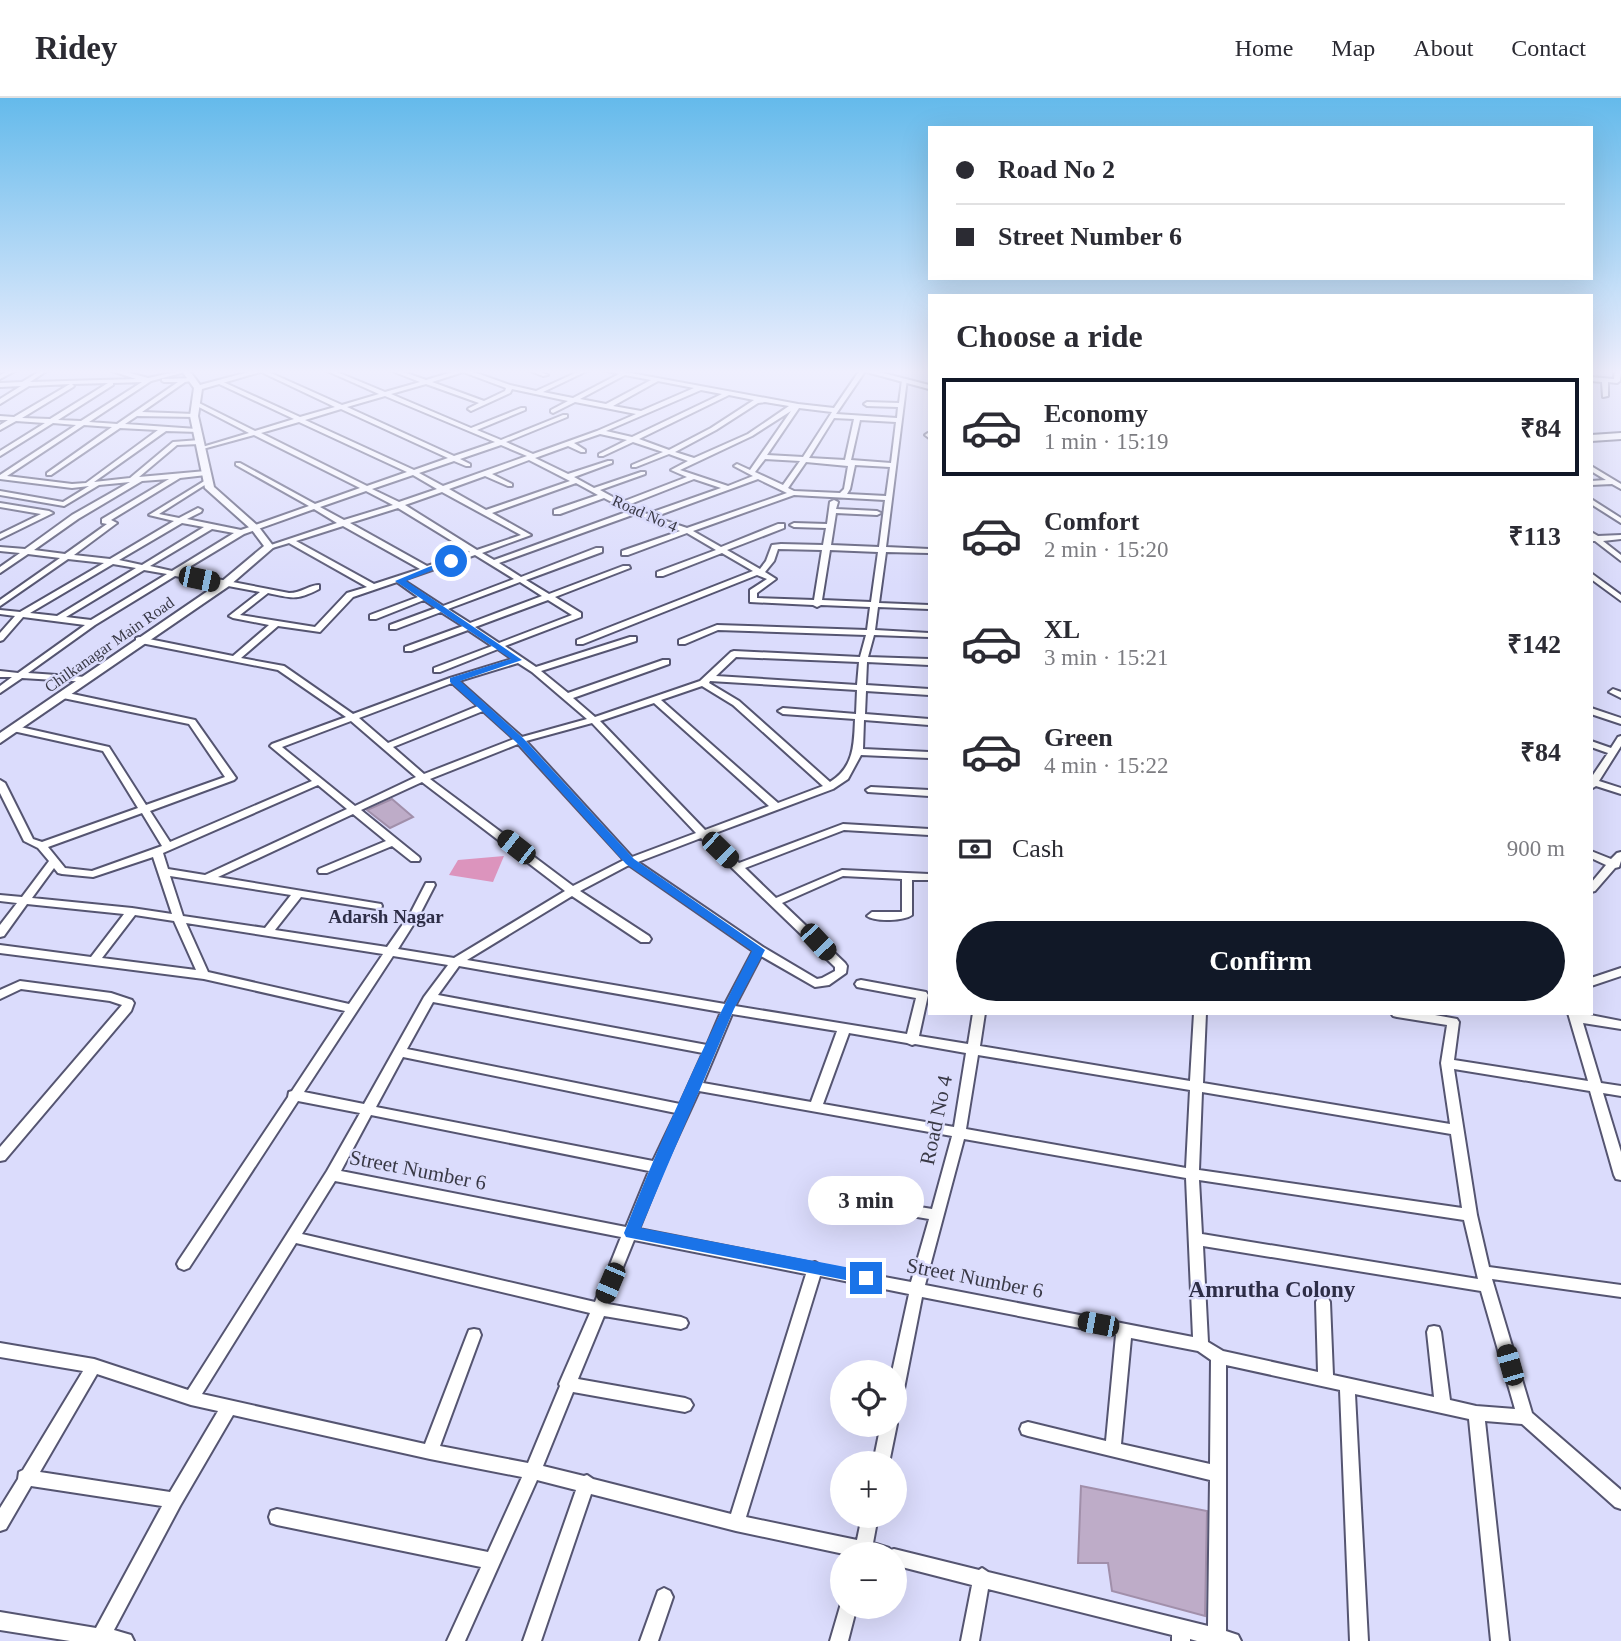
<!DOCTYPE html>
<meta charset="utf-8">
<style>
:root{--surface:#fff;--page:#f2f2f3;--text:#2b2b33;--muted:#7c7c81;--line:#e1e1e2;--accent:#111827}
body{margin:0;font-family:Georgia,serif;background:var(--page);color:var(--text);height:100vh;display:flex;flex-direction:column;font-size:26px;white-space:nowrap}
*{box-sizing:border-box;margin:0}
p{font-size:23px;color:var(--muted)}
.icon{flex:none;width:38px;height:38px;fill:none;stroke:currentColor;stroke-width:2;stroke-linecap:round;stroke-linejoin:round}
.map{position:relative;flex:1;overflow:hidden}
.panel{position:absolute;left:928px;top:196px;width:665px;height:721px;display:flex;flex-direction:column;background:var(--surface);border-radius:0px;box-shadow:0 7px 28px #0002}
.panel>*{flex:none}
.banner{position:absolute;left:928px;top:28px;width:665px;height:154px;border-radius:0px;box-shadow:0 7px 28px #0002;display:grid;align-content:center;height:154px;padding:0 28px;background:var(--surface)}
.buttons{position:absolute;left:830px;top:1262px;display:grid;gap:14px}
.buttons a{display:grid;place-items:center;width:77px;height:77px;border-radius:50%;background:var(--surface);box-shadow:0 7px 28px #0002;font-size:35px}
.end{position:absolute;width:32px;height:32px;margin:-16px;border:9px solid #1a73e8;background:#fff;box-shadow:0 0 0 4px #fff}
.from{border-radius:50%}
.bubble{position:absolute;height:49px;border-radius:24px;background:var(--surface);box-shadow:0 7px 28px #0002;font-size:23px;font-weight:700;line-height:49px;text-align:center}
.car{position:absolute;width:21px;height:42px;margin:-21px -10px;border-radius:9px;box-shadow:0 0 5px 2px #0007;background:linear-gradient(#222 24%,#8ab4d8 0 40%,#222 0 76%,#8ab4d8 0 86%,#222 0)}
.banner b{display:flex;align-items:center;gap:24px;height:66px;font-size:26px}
.banner b+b{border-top:2px solid var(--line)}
.banner i{width:18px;height:18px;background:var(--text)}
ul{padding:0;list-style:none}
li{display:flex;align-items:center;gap:21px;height:98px;margin:0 14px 10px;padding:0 14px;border:4px solid transparent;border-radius:0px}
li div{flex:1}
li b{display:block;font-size:26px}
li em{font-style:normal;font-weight:700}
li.active{border-color:var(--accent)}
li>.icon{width:63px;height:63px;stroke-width:1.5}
h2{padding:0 28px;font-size:32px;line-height:84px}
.pay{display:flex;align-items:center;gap:18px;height:77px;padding:0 28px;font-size:26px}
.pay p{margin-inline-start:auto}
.cta{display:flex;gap:14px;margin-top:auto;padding:14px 28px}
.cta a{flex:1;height:80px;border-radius:42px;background:var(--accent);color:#fff;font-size:28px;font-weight:700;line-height:80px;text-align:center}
header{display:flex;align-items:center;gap:42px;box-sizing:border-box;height:98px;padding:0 35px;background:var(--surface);border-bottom:2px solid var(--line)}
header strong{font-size:33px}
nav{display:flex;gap:38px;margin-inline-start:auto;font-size:24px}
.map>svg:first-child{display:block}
.green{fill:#dc94bd}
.building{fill:#beacc8;stroke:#a18faa;stroke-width:2}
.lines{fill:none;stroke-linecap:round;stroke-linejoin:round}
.street-casing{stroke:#555571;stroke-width:4}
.secondary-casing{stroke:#555571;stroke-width:4}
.street{fill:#fff;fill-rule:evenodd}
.secondary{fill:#fff;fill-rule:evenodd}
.route{fill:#1a73e8}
.labels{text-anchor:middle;stroke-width:5;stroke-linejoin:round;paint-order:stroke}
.far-street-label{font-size:16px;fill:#393946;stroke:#dbdcfc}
.neighbourhood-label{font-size:19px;font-weight:bold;fill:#2d2d46;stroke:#dbdcfc}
.near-street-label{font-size:21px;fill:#393946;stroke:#dbdcfc}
.near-neighbourhood-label{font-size:23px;font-weight:bold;fill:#2d2d46;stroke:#dbdcfc}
</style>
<header>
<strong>Ridey</strong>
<nav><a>Home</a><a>Map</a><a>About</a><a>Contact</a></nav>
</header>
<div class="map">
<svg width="1621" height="1543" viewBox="0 0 1621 1543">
<rect width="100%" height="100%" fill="#dbdcfc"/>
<path class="green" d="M504 758 493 784 449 777 458 762Z"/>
<path class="building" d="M392 701 413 719 390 730 367 712Z
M1081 1388 1207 1413 1205 1518 1112 1493 1108 1465H1078Z"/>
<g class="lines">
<g class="street-casing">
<path id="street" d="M10 272H17L0 281V277Z
M42 272H48L30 284 136 281 112 273 111 272H119L148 280 185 272 189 273 151 283 89 324 117 326 178 284H164L162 283V281L193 280 196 282 185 284 142 314 194 316 197 318 196 319 137 318 125 326 197 331 200 333 199 334 166 333 94 384 130 380 173 344 200 342 203 344 200 346 177 347 139 379 206 373 209 375 206 377 180 380 111 422 117 425 74 457 110 461 174 423 149 417 206 382 211 383 159 416 179 420 198 410 202 412 201 414 187 421 241 432 309 408 236 367V365H240L315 406 360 390 254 337 199 352V350L249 335 195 307V305H199L255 333 294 321 217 285V283H221L300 319 335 309 257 272H264L342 307 379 296 325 272H332L385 294 420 284 392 273 391 272H398L426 282 459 272H468L510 287 536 293 582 272H589L543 294 573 300 619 276 604 272H614L798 306 834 310 860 272H866L836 316 897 320 898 309 867 308 864 306 867 304 899 305 902 282 907 281 886 449 929 451V455L886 454 879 505 929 507V511L878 509 875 532 929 535V539L874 537 868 559 929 561V567L867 564 866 587 929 591V597L866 593 865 616 929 621V627L864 622 863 651 929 654V660L861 657 848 681 833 691 710 737 739 765 843 726 929 731V737L844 732 745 770 776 800 842 772 929 776V782H912V817C904 823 875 824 867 818L872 814H902V781L843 778 782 805 845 865 847 868 846 875 829 887 815 889 761 858 735 908 907 936 916 900 857 889 855 886 857 883 861 882 926 894 928 897 919 938 968 946 973 915H985L980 948 1190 983 1194 915H1206L1203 985 1450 1026 1441 965 1447 927 1397 919 1393 918 1391 915H1424L1457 921 1459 924 1454 962 1588 983 1568 915H1580L1621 923V931L1583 925 1601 985 1621 988V998L1603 995 1621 1054V1082L1616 1081 1614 1077 1590 993 1454 971 1477 1117 1489 1169 1621 1187V1199L1492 1181 1532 1315 1621 1392V1411L1615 1409 1522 1326 1485 1323 1509 1543H1491L1469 1321 1355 1296 1368 1543H1350L1340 1292 1226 1267V1533L1238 1537 1241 1543H1197L1190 1541V1543H1172V1537L988 1491 979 1543H961L972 1487 894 1467V1456H844L736 1433 591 1396 541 1543H523L576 1392 537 1382 465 1543H447L481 1469 277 1427 271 1425 269 1419 271 1413 277 1411 488 1454 522 1379 430 1361 233 1317 180 1408 114 1532 131 1537 134 1543H70L0 1532V1514L96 1530 162 1408 31 1388 6 1431 0 1433V1410L18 1381 19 1374 23 1372 83 1273 0 1259V1245L94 1261 188 1292 327 1073 360 1015 298 1003 189 1170 184 1172 179 1170 177 1166 179 1162 288 999 289 994 292 993 345 913 204 881 0 855V847L91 859 124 816 27 806 4 838 0 839V827L17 805 0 803V797L22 799 49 763 38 750 24 743 0 695V682L5 685 33 741 42 744 138 710 103 653 13 633 11 631 13 629 16 628 109 649 146 707 225 679 189 626 63 600 59 597 60 595 63 594 195 622 236 680 234 682 150 713 170 744 312 683 270 648 272 646 346 619 278 572 136 544V540L139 539 233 558 269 527 233 520 229 518 260 494 175 478 95 527 28 575 85 579 88 580V584L22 580 0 595V588L12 579H0V573L18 575 85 527 23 519 3 542 0 543V535L15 518 0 516V512L20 514 104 465 68 461 0 508V502L60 460 28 456 0 475V469L20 455 0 453V449L25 451 72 417 130 384 99 387 64 408 0 397V393L63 404 89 388 72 390 0 381V377L76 327 53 325 0 358V353L45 325 16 323 0 332V327L8 322H0V318L14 319 70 286 29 288 0 306V301L21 288 0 289V285L22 284ZM463 274 506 290 505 293 484 303 432 284ZM625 277 651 282 606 306 580 301ZM658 283 694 290 641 313 613 308ZM142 284 81 323 58 322 113 287V285ZM108 285 50 321 22 320 73 289 74 288 72 286ZM426 286 479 305 469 310 468 311 471 313 510 295 512 291 568 303 551 312V314L553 315 575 304 636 316 597 333 533 356 506 344 567 319V317H563L501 342 477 332 525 312V310H521L471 330 391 296ZM701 292 722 296 632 339 606 333ZM729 297 754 302 711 330 669 352 639 341ZM385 298 495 344 454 358 347 309ZM765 304 789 308 748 336 694 360 675 354 716 332 758 305ZM799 310 832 314 803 359 767 357ZM341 311 448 360 414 372 305 322ZM791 313 750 372 737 366 734 368 753 378 728 388 680 372 752 338ZM834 320 854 321 845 362 809 360ZM860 322 896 324 891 365 851 362ZM299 324 407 374 367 388 261 335ZM84 327 112 329 47 375V377H51L120 330 158 332 86 385 72 386 7 378ZM600 336 627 342 599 356V358H603L633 344 663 354 632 367V369H636L669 356 688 363 671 372 687 379 622 404 600 392 645 376V374H641L594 390 574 379 612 365V363H608L568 376 535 360 568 348 581 354H585V352L574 345ZM501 347 527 358 443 388 419 375 454 363 466 368H470V366L460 361ZM765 361 800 363 783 387 755 374ZM529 362 570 383 486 412 449 391 485 378 508 388H512V386L492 376ZM806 364 848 368 844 391 840 395 794 393 788 390ZM855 367 890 369 886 398 847 396 850 391ZM413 377 437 391 399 404 372 391ZM169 381 102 421V425L107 426 65 456 34 452 78 421 142 383ZM694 381 721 390 647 416 628 407ZM758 381 787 395 687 430 654 419ZM576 385 598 397 554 412V416H560L604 400 629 413 494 462 482 455 531 437 492 415ZM366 393 393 407 344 422 320 409ZM442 394 521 437 477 452 405 407ZM794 397 885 402 879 449 831 447 836 415 877 417 881 415 877 413 836 411 838 404 834 402 830 404 827 426 794 425 790 427 794 429 826 430 823 447 781 446 772 447 766 463 760 471 727 452 784 430V426H778L721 449 693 433ZM398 410 470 454 427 468 350 425ZM314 411 337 425 265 449 269 451 289 445 367 489 347 495 315 529 240 517 268 495C292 500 296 503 319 491V487C309 487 302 495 289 495L181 474 244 436ZM635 416 680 433 622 453V457H628L687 435 716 452 657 474V478H663L722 455 753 473 577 542V546H583L757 477 767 481 750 492V504L813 507 817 509 821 507 870 509 867 532 717 527 679 542V546H685L718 532 866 537 860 559 734 553 731 554 700 583 595 619 573 600 669 566V562H663L568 595 541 573 636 543V539H630L536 569 505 548 581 519V515L555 499 630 470 629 468H623L549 496 526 482 602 454V450H596L521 479 499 465ZM182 425 204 429 142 467 119 462ZM343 428 420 471 374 486 296 443ZM212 431 234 435 172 473 150 468ZM778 451 822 452 814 502 757 500V495L776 481 765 474 774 463ZM830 452 878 454 871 504 822 502ZM475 457 514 481 443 508 403 482ZM113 466 136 470 57 518 30 515ZM144 472 167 476 91 522 66 519ZM397 484 418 499 370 517V521H376L424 502 436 510 390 527V531H396L441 514 463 528 405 549V553H411L468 532 492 548 434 570V574H440L498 551 512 561 450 580 353 616 284 568 241 560 278 528 320 534 353 499ZM520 484 542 498 470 525 448 511ZM548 502 572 517 499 545 475 529ZM736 559 859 564 857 587 716 578ZM518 565 532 574 587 621 522 639 459 583ZM710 583 857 592 856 616 783 610 778 613 783 616 855 621C854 647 854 669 830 684L739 603 709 585ZM452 585 478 608 388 645 359 620ZM702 588 733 607 823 688 778 705 661 602ZM654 605 769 708 705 732 600 623ZM483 613 514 641 424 676 393 649ZM351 623 416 679 355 708 282 649ZM592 625 696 735 632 759 526 643ZM518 646 624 762 573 788 430 681ZM422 684 565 793 454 860 398 851 420 816 435 787 434 785H426L410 816 387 849 275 832 301 799 377 811 381 810 382 808 381 806 218 779 353 716 386 743 319 771 318 773 319 775H327L392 748 411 763H419L420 761 419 759 361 712ZM318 687 347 711 205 777 168 771 163 755ZM142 715 162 748 92 773 65 770 48 749ZM701 740 835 869V873L822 880 817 881 763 849 638 764ZM153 759 172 816 132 810 32 800 54 770 58 775 62 776 93 779ZM629 767 753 853 725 906 467 862 572 798 641 844H649L651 841 649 838 580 793ZM170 778 291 797 265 830 183 818ZM135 817 174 823 196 872 102 860ZM186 825 383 856 349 906 208 874ZM393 858 448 867 424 899 364 1006 304 994ZM459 868 721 914 707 947 438 897ZM433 904 703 955 680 1006 407 951ZM732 916 837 933 811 1004 703 985ZM849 935 907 945 912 947 915 946 966 955 954 1029 823 1006ZM978 957 1190 992 1186 1070 966 1031ZM403 959 676 1015 653 1063 376 1009ZM699 993 952 1038 932 1111 859 1099 854 1100 852 1104 854 1108 859 1109 929 1121 911 1184 820 1167 815 1164 812 1165 639 1131 664 1069ZM1202 994 1451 1036 1462 1110 1199 1072ZM371 1017 649 1073 626 1129 341 1073ZM964 1041 1186 1080 1193 1239 925 1187ZM1199 1082 1464 1122 1478 1181 1202 1136ZM335 1083 621 1139 595 1204 302 1136ZM634 1142 806 1176 731 1416 593 1381 587 1377 584 1378 543 1368 573 1294 685 1314 690 1312 693 1307 690 1302 685 1300 578 1281 604 1218 681 1231 686 1229 688 1225 686 1221 681 1219 608 1206ZM296 1145 590 1215 559 1286 560 1288 528 1365 440 1348 481 1237 479 1232 474 1231 469 1232 467 1237 425 1346 202 1296ZM1203 1148 1481 1193 1515 1311 1476 1308 1450 1302 1441 1234 1439 1229 1434 1228 1429 1229 1427 1234 1434 1299 1333 1277 1330 1204 1328 1200 1323 1198 1318 1200 1316 1204 1318 1274 1223 1253 1208 1244ZM820 1178 909 1196 892 1274H894V1308L899 1306 902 1301 922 1199 1116 1237 1106 1343 1028 1324 1022 1326 1020 1331 1022 1336 1028 1338 1210 1382 1208 1528 988 1474 982 1470 979 1472 894 1451 890 1452 889 1450 873 1445 878 1418H862L857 1442 746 1419ZM1131 1240 1198 1253 1211 1262 1210 1366 1121 1346ZM97 1276 191 1307 218 1313 170 1394 40 1374Z
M528 272H535L548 277 543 278Z
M1615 272H1621L1620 283 1617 285 1608 284V298L1603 299 1602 284 1591 283V279L1614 281Z
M928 335H929V340L925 337Z
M1591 368 1621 386V391L1612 386 1591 387V383L1606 382 1591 373Z
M1591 401 1621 420V425L1591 406Z
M0 405 49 413 53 415 0 441V436L41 416 0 409Z
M1591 434 1598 438 1621 437V441L1603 443 1621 457V463L1595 443H1591Z
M1591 475 1621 497V503L1591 481Z
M1613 591 1621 594V600L1609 594Z
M1591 610 1621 620V626L1591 616Z
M1621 638V648L1599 683 1621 690V696L1596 688 1591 691V680L1608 655 1591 649V643L1611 650 1618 639Z
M871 689 929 692V698L868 694 866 692Z
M1591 753 1611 761 1617 755 1621 754V763L1619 769 1615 770 1595 793 1591 794V785L1606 767 1591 760Z
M1621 870V878L1591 888V880Z
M20 883 111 895 132 902 134 905 131 913 5 1062 0 1063V1049L122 907 110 903 21 891 0 901V892Z
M894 1321 897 1326 889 1365H873L881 1326H894Z
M664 1490 670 1493 673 1499 658 1543H640L658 1493Z
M842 1502V1508H857L848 1543H830Z"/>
</g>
<g class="secondary-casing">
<path id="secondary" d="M181 272H189L200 287 256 272H267L202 291 198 318 214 389 258 428 274 449 229 488 0 645V635L221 484 264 448 252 432 205 390 190 318 194 290Z
M859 272H871L929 287V291Z
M1621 335V341L1591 343V337Z"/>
</g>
<use href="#street" class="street"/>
<use href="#secondary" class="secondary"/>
</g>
<linearGradient id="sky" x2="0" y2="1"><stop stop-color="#64baeb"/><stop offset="0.56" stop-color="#efeffe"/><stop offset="1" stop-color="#efeffe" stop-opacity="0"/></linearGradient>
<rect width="1621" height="488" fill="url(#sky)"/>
<path class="route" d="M448 461 455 463 406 483 522 562 460 583 523 640 634 761 765 852 734 911 641 1130 866 1173 872 1175V1184L866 1186 626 1139 624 1135C662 1039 704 944 752 853L626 766 516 644 450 584V580L511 561 395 483Z"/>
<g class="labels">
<g class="far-street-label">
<text transform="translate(645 415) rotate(24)" y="6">Road No 4</text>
<text transform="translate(109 546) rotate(-35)" y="6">Chilkanagar Main Road</text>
</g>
<g class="neighbourhood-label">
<text x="386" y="825">Adarsh Nagar</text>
</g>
<g class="near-street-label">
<text transform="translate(936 1022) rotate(-78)" y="7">Road No 4</text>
<text transform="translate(418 1072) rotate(11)" y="7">Street Number 6</text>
<text transform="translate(975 1180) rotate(11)" y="7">Street Number 6</text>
</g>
<g class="near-neighbourhood-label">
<text x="1272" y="1199">Amrutha Colony</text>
</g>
</g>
</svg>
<div class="buttons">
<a><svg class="icon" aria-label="locate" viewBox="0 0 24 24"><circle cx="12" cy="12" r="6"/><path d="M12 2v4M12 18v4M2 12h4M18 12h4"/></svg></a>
<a>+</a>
<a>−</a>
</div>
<i class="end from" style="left:451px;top:463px"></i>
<i class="end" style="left:866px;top:1180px"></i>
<div class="bubble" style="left:808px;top:1078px;width:116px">3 min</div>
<i class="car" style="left:199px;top:481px;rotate:102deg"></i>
<i class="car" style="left:516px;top:749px;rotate:308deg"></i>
<i class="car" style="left:720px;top:752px;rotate:134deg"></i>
<i class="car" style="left:818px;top:844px;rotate:137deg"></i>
<i class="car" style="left:610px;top:1185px;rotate:203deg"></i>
<i class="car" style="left:1098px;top:1226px;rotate:281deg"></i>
<i class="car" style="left:1510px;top:1267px;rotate:344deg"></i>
<div class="banner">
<b><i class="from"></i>Road No 2</b>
<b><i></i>Street Number 6</b>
</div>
<section class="panel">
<h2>Choose a ride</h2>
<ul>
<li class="active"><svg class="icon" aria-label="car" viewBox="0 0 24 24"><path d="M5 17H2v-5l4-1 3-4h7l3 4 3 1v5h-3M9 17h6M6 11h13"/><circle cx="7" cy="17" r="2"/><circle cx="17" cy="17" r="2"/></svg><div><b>Economy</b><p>1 min · 15:19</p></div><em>₹84</em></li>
<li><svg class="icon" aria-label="car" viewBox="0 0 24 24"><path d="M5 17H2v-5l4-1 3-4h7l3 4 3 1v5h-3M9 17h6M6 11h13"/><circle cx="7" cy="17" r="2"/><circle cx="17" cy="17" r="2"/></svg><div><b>Comfort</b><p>2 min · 15:20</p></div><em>₹113</em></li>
<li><svg class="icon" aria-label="car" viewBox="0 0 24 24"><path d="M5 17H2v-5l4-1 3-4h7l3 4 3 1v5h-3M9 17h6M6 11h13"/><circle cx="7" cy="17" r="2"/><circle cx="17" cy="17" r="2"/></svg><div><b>XL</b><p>3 min · 15:21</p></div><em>₹142</em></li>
<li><svg class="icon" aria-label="car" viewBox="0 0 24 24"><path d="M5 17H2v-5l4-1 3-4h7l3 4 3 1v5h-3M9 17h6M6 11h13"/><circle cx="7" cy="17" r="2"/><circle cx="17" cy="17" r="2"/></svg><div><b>Green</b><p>4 min · 15:22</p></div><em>₹84</em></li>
</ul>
<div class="pay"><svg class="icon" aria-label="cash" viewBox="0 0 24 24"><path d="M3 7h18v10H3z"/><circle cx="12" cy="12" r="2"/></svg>Cash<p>900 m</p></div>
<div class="cta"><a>Confirm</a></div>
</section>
</div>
